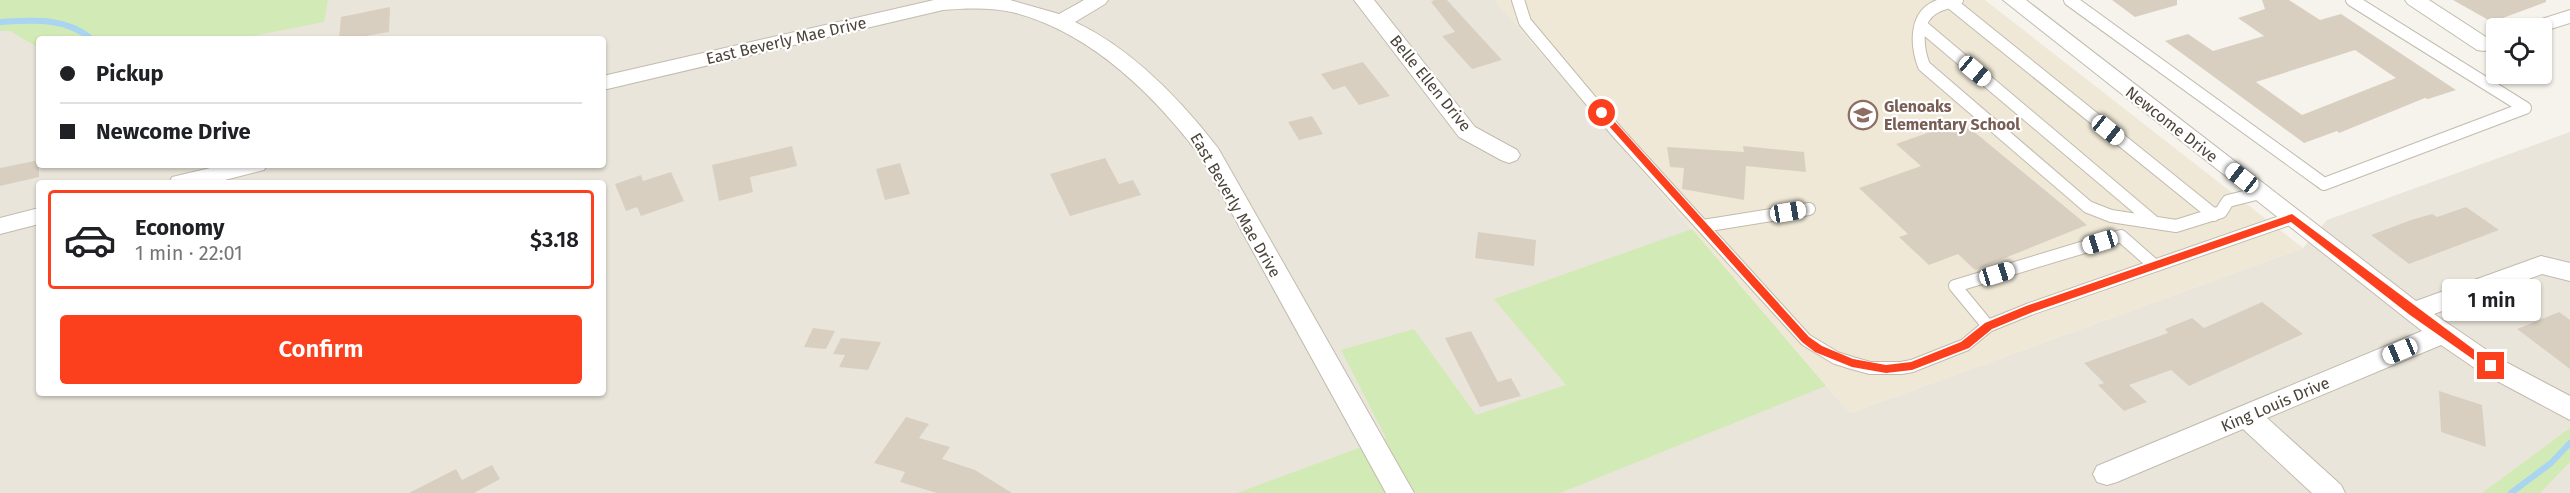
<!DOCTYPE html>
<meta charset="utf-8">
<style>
:root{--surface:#fff;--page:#f6f6f6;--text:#202124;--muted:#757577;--line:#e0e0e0;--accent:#fc3f1d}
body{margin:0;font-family:"Fira Sans",sans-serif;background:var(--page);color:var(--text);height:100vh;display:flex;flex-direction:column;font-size:22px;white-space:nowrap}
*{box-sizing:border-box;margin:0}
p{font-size:20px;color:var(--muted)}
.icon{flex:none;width:33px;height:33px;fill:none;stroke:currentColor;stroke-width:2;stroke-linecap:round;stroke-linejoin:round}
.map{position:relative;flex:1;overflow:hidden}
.drawer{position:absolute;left:36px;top:180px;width:570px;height:216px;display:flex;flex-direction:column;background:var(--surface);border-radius:6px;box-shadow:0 2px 4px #0004}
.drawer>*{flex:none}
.top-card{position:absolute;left:36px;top:36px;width:570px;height:132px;border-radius:6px;box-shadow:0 2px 4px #0004;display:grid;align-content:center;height:132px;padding:0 24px;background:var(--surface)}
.tools{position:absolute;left:2486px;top:18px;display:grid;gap:12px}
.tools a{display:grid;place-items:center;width:66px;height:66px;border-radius:6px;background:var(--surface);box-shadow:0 2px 4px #0004;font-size:30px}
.end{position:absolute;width:27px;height:27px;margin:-14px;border:8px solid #fc3f1d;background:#fff;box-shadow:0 0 0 3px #fff}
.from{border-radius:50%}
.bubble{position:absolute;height:42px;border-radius:6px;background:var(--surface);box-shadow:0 2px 4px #0004;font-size:20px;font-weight:600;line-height:42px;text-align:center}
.car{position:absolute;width:18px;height:36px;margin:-18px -9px;border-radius:8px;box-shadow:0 0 4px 2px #0007;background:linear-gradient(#fff 24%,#345 0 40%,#fff 0 76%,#345 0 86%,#fff 0)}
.top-card b{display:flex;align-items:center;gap:21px;height:57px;font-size:22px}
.top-card b+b{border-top:2px solid var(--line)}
.top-card i{width:15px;height:15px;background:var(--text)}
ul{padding:10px 0 0;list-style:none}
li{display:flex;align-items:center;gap:18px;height:99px;margin:0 12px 9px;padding:0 12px;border:3px solid var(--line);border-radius:6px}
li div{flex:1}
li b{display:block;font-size:22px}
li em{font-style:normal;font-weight:600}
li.on{border-color:var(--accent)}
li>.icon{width:54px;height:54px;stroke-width:1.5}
.action{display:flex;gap:12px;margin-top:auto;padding:12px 24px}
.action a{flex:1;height:69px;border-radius:6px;background:var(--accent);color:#fff;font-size:24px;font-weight:600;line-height:69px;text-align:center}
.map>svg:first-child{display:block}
.residential{fill:#eae5da;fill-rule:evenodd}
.education{fill:#efe8d6}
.green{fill:#d2eab5}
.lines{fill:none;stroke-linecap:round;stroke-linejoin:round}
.stream{stroke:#a9d4f2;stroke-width:6}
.building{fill:#d8cfc1;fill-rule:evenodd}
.lane-casing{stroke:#c2bbae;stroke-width:14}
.street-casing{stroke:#c2bbae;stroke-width:2}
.lane{stroke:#fff;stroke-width:12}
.street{fill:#fff;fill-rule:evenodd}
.route{fill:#fc3f1d}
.labels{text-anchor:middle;stroke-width:4.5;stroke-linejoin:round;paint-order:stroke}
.street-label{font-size:16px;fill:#4b4439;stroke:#fff}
.education-label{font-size:16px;font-weight:bold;fill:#785e54;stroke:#fff;text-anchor:start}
</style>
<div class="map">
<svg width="2570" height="493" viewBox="0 0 2570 493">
<rect width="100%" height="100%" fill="#f6f3ec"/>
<path class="residential" d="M10 0H1495L1850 413 2303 248 2327 220 2570 132V493H0V31H10ZM39 39H603V165H39ZM39 183H603V393H39Z"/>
<path class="education" d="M1495 0H1985L2303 248 1850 413Z"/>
<path class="green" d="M0 0H328L324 22 237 39H39V48L10 31H0Z
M1692 229 1826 386 1560 493H1237L1386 438 1341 350 1414 329 1476 415 1566 385 1494 299Z
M2570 428V462L2540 493H2482Z"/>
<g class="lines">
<path class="stream" d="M0 22C33 20 65 17 92 39
M2511 493 2551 463 2570 443"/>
</g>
<path class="building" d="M1434 0H1447L1502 60 1472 69 1442 36 1455 32 1431 2Z
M2112 0H2177V5L2135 17Z
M2262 0H2289L2320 20 2341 14 2456 90 2428 99 2425 98 2339 133 2337 131 2304 143 2165 41 2188 34 2213 51 2264 36 2238 18 2265 9ZM2355 50 2396 78 2302 115 2256 82Z
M2453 0H2546V2L2492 22Z
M390 7 389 32 366 36V39H339L341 17Z
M1363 62 1390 96 1359 105 1345 86 1333 90 1321 74Z
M1312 116 1323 134 1299 140 1288 122Z
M1961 121 2087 225 1975 270 1958 254 1929 265 1899 237 1908 234 1859 188 1921 166 1896 144Z
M792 146 797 166 750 177 753 192 719 201 712 165Z
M1743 146 1804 152 1806 172 1746 166 1744 200 1682 189 1684 168 1670 167 1667 147 1744 152Z
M1105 158 1119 184 1133 180 1141 195 1070 216 1050 174Z
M39 160V177L0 186V168Z
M900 163 910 194 885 200 876 169Z
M671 172 684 201 641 216 637 207 626 211 615 184 641 175 643 181Z
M2466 207 2499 230 2409 264 2371 235 2411 220 2432 214 2437 217Z
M1478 232 1536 240 1534 266 1475 258Z
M2262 302 2303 334 2189 386 2171 370 2129 385 2147 402 2124 411 2098 385 2104 383 2084 363 2168 333 2165 329 2192 318 2204 328Z
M2559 312 2570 320V369L2517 329Z
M813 328 835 331 826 349 804 347Z
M1471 331 1498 382 1511 378 1521 396 1480 407 1445 338Z
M841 338 881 342 868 370 839 367 845 355 833 354Z
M2439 391 2482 405 2486 447 2441 432Z
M906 417 929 424 919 438 950 447 942 459 975 470 1012 493H937L900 482 905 472 874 463Z
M492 465 500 479 474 493H409L456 469 462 480Z"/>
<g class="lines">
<g class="lane-casing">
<path id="lane" d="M1518 0 1525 22 1617 132 1806 340 1836 358 1852 363 1870 368H1901L1912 366 1965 345 1988 326 2030 309 2292 218
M1957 0C1949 2 1941 4 1934 8 1914 19 1917 48 1924 66L2088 207 2111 216 2176 226 2221 212 2228 201 2260 193
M2070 0 2324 184 2525 108 2352 0
M1950 2 2214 215
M1922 26 2154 222
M1703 226 1809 209
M1988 326 1955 286 2121 236 2154 265"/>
</g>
<g class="street-casing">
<path id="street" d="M934 0H1010L1059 14 1084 0H1108L1105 4 1075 22C1132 49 1179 98 1218 148L1414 493H1386L1201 157C1154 95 1093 34 1016 13 993 7 967 8 943 10L603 90V76Z
M1354 0H1374L1475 127 1517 150 1520 155 1517 160 1509 163 1501 160 1459 137Z
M2003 0H2026L2416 301 2541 256 2570 263V281L2542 274 2434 314 2500 359 2570 396V420L2482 373 2441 345 2267 418 2341 485 2345 493H2312L2243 429 2117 482 2107 485 2097 482 2093 474 2097 466 2422 331Z
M2405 0H2429L2486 37 2496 35V48L2484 51 2477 50 2408 4Z
M2570 10V23L2541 32V28H2523L2526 24Z
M223 165H267L264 170 213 183H169L172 177Z
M39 208V224L0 234V218Z"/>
</g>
<use href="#lane" class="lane"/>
<use href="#street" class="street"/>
</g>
<path class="route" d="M1599 111H1605L1809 337 1822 346 1853 359 1886 365 1911 362 1961 342 1985 323 2026 306 2292 214 2496 366 2494 369H2487L2410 315 2291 222 2033 312 1992 329 1969 348 1912 370 1886 373 1852 367 1815 352 1802 342 1599 115Z"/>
<defs>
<g id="school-ring" transform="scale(1.5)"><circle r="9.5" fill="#fff" stroke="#8d6e63" stroke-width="1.5"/><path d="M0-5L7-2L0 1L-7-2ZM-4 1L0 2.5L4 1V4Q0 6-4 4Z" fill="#8d6e63"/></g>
</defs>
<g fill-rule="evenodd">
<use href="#school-ring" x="1863" y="115"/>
</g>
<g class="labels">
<g class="street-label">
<text transform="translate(786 40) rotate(-13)" y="6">East Beverly Mae Drive</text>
<text transform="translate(1431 83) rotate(51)" y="6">Belle Ellen Drive</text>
<text transform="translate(2172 124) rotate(38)" y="6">Newcome Drive</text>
<text transform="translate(1236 205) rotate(60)" y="6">East Beverly Mae Drive</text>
<text transform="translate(2275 404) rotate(-23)" y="6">King Louis Drive</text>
</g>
<g class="education-label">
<text x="1884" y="112">Glenoaks<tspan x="1884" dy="18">Elementary School</tspan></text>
</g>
</g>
</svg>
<div class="tools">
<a><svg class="icon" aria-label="locate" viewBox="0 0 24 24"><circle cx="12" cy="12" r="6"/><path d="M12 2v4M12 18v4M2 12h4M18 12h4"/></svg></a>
</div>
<i class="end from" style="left:1602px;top:113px"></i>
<i class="end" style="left:2491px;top:366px"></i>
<div class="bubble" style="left:2442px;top:279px;width:99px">1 min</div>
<i class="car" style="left:1975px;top:71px;rotate:130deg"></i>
<i class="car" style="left:2108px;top:130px;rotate:129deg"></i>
<i class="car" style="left:2242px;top:178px;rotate:308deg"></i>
<i class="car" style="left:1788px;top:212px;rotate:80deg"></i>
<i class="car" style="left:2100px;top:242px;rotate:253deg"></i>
<i class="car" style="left:1997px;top:274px;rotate:73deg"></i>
<i class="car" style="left:2400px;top:351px;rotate:247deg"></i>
<div class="top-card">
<b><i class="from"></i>Pickup</b>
<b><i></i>Newcome Drive</b>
</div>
<section class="drawer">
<ul>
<li class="on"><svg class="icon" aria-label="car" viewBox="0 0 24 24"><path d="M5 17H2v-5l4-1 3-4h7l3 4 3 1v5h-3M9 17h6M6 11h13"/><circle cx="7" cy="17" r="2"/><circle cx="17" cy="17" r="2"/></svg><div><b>Economy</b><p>1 min · 22:01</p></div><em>$3.18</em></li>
</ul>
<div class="action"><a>Confirm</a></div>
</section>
</div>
